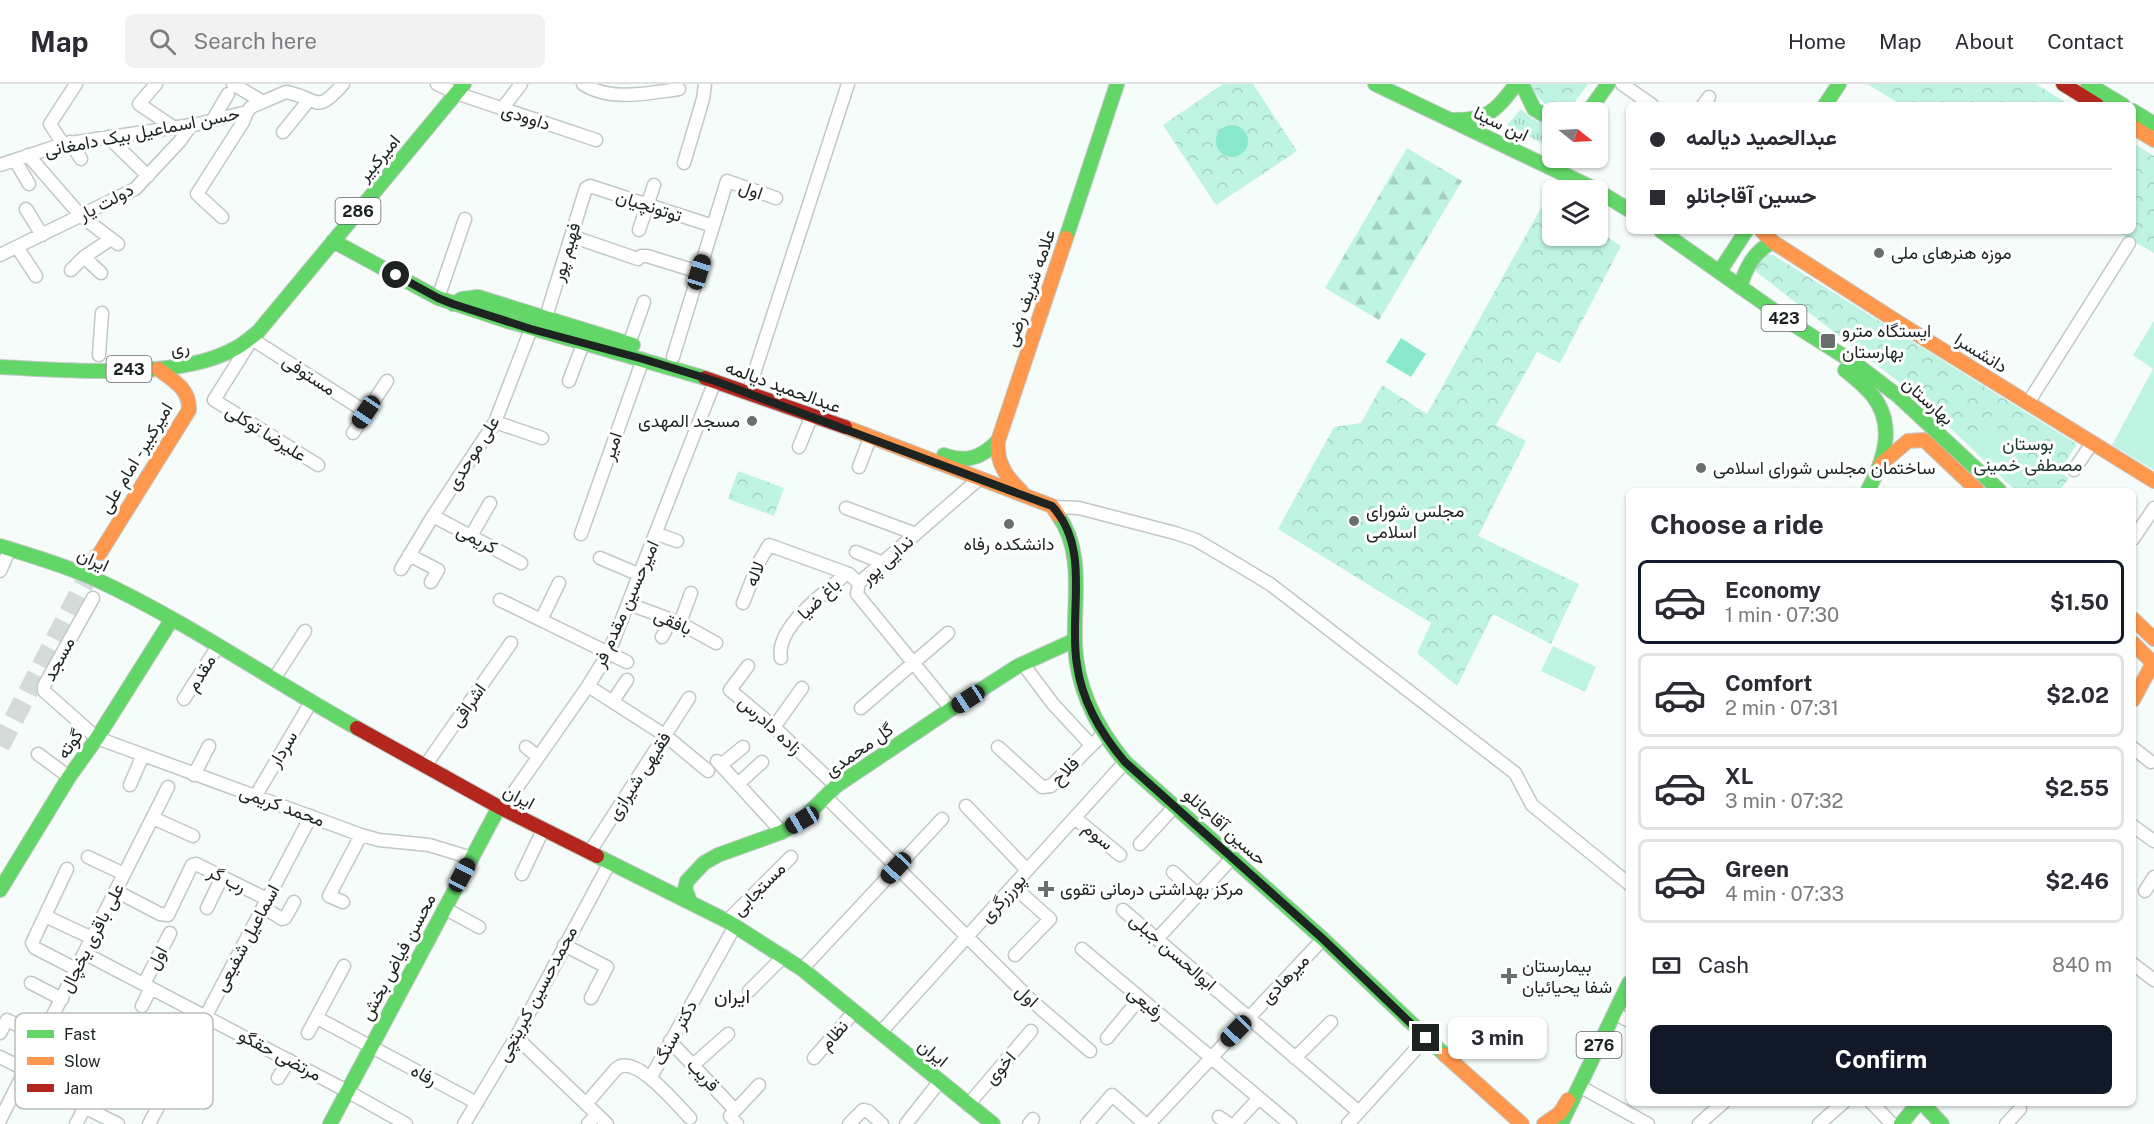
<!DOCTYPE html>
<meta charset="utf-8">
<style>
:root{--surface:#fff;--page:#f2f2f3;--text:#2b2b33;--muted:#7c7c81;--line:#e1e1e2;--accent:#111827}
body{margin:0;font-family:"Public Sans",Vazirmatn,sans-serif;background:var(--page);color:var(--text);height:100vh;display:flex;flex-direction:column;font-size:22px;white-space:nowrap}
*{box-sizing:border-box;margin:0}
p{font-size:20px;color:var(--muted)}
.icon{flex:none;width:33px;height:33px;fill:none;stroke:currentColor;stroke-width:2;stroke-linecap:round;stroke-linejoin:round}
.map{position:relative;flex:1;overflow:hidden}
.panel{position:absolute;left:1626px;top:404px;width:510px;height:618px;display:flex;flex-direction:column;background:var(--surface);border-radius:9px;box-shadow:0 2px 4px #0004}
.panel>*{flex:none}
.hud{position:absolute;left:1626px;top:18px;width:510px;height:132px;border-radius:9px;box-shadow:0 2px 4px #0004;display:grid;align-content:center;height:132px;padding:0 24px;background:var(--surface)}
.needle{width:39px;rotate:108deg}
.fabs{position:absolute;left:1542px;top:18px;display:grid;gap:12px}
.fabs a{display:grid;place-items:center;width:66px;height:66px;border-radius:9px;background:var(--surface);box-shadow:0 2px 4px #0004;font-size:30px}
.end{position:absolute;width:27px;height:27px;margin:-14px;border:8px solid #1c2320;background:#fff;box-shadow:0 0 0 3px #fff}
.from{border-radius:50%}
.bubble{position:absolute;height:42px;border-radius:9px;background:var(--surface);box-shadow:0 2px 4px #0004;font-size:20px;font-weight:700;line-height:42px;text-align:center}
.car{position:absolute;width:18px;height:36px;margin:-18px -9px;border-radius:8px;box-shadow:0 0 4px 2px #0007;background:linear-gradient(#222 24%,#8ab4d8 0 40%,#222 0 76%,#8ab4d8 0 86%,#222 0)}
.hud b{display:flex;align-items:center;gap:21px;height:57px;font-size:22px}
.hud b+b{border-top:2px solid var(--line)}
.hud i{width:15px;height:15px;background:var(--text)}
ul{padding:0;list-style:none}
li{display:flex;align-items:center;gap:18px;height:84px;margin:0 12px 9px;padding:0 12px;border:3px solid var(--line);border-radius:9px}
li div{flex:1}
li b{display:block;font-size:22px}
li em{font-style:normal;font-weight:700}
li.active{border-color:var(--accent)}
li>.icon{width:54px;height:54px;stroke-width:1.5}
h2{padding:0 24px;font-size:27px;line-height:72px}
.pay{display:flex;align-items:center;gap:15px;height:66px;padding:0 24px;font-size:22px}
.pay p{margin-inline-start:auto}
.cta{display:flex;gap:12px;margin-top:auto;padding:12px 24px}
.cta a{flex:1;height:69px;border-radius:9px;background:var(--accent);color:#fff;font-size:24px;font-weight:700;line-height:69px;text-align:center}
header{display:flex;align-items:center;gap:36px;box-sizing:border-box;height:84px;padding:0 30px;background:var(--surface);border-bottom:2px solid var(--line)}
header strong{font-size:28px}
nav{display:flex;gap:33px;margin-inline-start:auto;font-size:21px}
.search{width:420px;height:54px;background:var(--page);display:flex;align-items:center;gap:15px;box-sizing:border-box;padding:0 21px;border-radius:9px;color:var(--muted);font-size:22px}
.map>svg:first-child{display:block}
.grass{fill:url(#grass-tufts)}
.forest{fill:url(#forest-firs)}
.park{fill:url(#park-crowns)}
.garden{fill:#bff3e2}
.water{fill:#8ae8cd}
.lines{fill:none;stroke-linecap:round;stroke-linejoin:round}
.primary-tunnel{stroke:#d5dbd9;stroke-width:20;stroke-dasharray:20 10;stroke-linecap:butt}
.street-casing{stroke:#c2c8c6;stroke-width:15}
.fast-casing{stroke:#c2c8c6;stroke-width:16}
.slow-casing{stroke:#c2c8c6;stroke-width:16}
.jam-casing{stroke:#c2c8c6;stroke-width:16}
.street{stroke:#fefffe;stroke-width:12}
.fast{stroke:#63d668;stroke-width:14}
.slow{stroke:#ff974d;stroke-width:14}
.jam{stroke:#b3261e;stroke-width:14}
.route{stroke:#1c2320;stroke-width:8}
.poi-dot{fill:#686f6c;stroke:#fff;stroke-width:2}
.labels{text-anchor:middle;stroke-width:6;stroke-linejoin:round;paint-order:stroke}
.shield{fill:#fff;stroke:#606563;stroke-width:1.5}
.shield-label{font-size:16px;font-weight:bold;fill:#1c2320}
.street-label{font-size:18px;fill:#1c2320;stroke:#fff}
.poi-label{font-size:18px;fill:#1c2320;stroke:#fff;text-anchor:start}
.park-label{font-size:18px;fill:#1c332c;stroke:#fff}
.neighbourhood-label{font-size:20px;fill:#1c2320;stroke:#fff}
.key{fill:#fff;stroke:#bbbdbc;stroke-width:1.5}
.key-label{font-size:16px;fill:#1c2320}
</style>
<header>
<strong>Map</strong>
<div class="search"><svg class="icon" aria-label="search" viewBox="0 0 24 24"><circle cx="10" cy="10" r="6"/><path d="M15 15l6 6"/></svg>Search here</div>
<nav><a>Home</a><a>Map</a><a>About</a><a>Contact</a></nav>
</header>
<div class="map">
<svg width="2154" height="1040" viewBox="0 0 2154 1040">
<defs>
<pattern id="grass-tufts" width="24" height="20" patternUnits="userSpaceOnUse" patternTransform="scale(1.5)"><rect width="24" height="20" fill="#bff3e2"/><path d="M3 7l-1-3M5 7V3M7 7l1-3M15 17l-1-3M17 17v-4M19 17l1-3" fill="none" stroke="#a4d0c2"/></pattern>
<pattern id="forest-firs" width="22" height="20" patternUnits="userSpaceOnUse" patternTransform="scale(1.5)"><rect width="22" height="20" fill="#bff3e2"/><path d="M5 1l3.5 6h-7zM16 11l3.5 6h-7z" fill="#a4d0c2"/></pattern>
<pattern id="park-crowns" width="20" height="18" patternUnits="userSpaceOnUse" patternTransform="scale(1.5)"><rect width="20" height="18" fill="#bff3e2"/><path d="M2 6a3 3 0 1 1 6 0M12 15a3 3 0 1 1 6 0" fill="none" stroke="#a4d0c2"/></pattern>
</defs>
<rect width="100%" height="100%" fill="#f6fcfa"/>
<path class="grass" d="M1521 25 1530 33 1552 45V57L1545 61 1507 41Z"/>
<path class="forest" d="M1407 64 1462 97 1379 236 1325 204Z"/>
<path class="park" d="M1223 0H1253L1297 67 1216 121 1163 41Z
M1531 0H1588L1568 27C1549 30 1538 15 1531 0Z
M1867 0H2036L2070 21H1902Z
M2133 59 2154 72V169L2116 147H2133Z
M1547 113 1552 117V152H1598V147L1621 162 1560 279 1537 268 1496 341 1526 357 1478 452 1579 500 1551 560 1493 530 1457 602 1417 569 1431 539 1278 445 1334 343 1361 339 1382 301 1427 330Z
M1766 171H1773L2077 360 2059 388 2069 394 2060 406H2015L1917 312 1755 187 1756 181Z
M738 387 784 404 774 432 728 415Z"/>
<path class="garden" d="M2154 237V386L2112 361 2153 285 2133 271Z
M1995 341 2022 369 2007 385 1980 358Z
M1553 562 1596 583 1585 608 1541 587Z"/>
<path class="water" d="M1216 57a16 16 0 1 1 32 0a16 16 0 1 1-32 0Z
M1401 254 1426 270 1411 293 1386 278Z"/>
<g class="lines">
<path class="primary-tunnel" d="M0 662 100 469"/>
<g class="street-casing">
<path id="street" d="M156 0 139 20 173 43
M233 0 263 18
M437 0 456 9 596 56
M583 0C610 18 649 9 679 5
M1622 0 1652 21
M1703 21 1709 13
M502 25 521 0
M212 37 228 10
M283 48 309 16
M108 53 148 92
M70 58 81 75
M63 60 50 40 76 0
M28 71 81 132 118 160
M15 76 29 100
M684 79 703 15 705 0
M0 81 63 60 198 40 247 28 251 23 286 8C319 14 315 32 343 0
M26 125 42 151
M222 133 197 110 243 38 247 28
M639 146 654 101
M571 152 638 175 641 172H647L699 188
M17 163 36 192
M0 171 135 105 180 57 192 40
M84 173 101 189
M71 186 84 173 111 155
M438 214 465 135
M546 233 586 104 590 102 713 142
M629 260 644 218
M99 271 102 229
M673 273 727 97 776 114
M569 297 583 260
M751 299 848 0
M2028 319 2129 159
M495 338 542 354
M353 349 387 297
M799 363 812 331
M318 381 214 316 252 255 366 328
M859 383 870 354
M2074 386 2092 359
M1054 423 1079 424 1175 449 1196 456 1230 476 1270 500 1515 689 1532 721 1629 800
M846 424 916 450
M433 432 521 479
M581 450 643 275
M657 450 677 457
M471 452 490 419
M2133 455 2154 424
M856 468 883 479
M409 471 438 486 431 498
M600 474 640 491
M401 485 433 432 495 338 531 245
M0 487 10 465
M93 514 44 602V607L97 654 361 751 379 756 429 761 472 774
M500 516 627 578
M743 519 759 478 769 461 849 490 859 499
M629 520 680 539 716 559
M541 536 559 499
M680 539 691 509
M662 553 671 536
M781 574C775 543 826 508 846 490
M1023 580 1053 620 1091 661
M748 582 730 606 774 643 836 702
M274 595 305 547
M588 602 666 652 708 687
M184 615 218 562
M613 617 627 596
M861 624 948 549
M951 625 857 510 859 499 980 394
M774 643 802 604
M526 663 538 673
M998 663 1042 703 1051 702 1103 650
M2133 664 2151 678
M38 670 69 693
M717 677 782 748
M721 681 743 663
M425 682 511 559
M194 691 209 662
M738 700 762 678
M130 701 143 671
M255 713 311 618
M826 713 1033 918 1090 967
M966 722 1027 786
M502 725 588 602 609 568 715 297
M153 734 193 752
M1075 734 1120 771
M2133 742 2154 757
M1140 760 1175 722
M589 769 689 614
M88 773 124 790
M67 785 32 859 35 864 76 885
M1173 788 1198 811
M522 790 543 746
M1013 802 1050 835 1015 871
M116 807 160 830 168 831 192 781 196 780 267 815
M2145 807 2154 793
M343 818 329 812 361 751
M263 823 282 835 285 834 294 818
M207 824 222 793
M444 824 479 843
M1123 826 1359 1028
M45 832 92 854
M727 837 791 773
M1157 855 1233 773
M564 861 607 883 591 914
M1082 865 1290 1040
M84 869 347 1007 406 1040
M2133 880 2154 896
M802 885 942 735
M31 899 62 915
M144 900 170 849
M749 907 784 872
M142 922 151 904
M1615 929 1629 937
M317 934 477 1019
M48 942 167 1005
M0 949 7 936 42 953
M308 949 344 882
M880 949 1125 678
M516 953 607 1040
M1107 954 1140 914
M670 957 735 1026
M0 973 26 986
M814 974 854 928
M1295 974 1331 938
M693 981 728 950
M22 992 118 1040
M651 993 735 842
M278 994 289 976
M1579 1002 1648 1040
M1871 1018 1892 1040
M586 1020 616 985C635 968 677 1021 690 1034
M968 1021 1031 947
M1219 1033 1229 1040
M0 1036 168 703
M76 1040 85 1023
M149 1040 311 732
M464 1040 516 953 609 780
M588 1040 597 1030
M737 1040 730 1032 759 1001
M849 1040 863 1026 868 1027 882 1040
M906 1040 940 997
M1029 1040 1033 1035
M1087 1040 1112 1011 1145 1040
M1149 1040 1323 855
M1235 1040 1259 1014
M1348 1040 1426 954
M1699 1040 1724 1018
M1819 1040 1844 1018
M2006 1040 2020 1025"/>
</g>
<g class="fast-casing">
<path id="fast" d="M1375 0 1597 106
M1522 0 1534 25 1552 36
M2088 0 2123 21
M1825 21 1839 0
M2133 27 2154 40
M1588 28 1608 0
M1452 36C1486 37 1497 27 1516 0
M1598 107 1629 126
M1661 147 1796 242 1856 280 1898 312 1999 406
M1066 154 1117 0
M333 157 438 214 507 237 705 294
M1720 187 1746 147
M1740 203C1746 184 1754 167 1773 158
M453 220 462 215 478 213 633 261
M0 283C65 286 179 297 236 264 244 260 251 253 258 248L464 0
M1845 286C1855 294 1865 302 1873 312 1896 342 1884 377 1868 406
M944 371C967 379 981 374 998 357
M1058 431C1085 469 1073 517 1075 561 1077 606 1097 644 1125 678L1323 855 1445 971
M0 462C32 472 64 481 95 495 186 537 269 595 357 644
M597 772 727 837 802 885 993 1040
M0 806 69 693 97 654 172 535
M690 817 685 805 687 797 704 779 718 771 782 748 802 736 836 702 951 625 1018 582 1075 556
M1921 1018 1942 1040
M330 1040 499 723
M1561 1040 1629 899
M1901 1040 1919 1018"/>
</g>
<g class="slow-casing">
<path id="slow" d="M2133 43 2154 56
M1762 147 1773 158 1899 239 2154 397
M845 343 1052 422 1058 431
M1881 380 1908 357 1924 356 1977 406
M1022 408C1007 394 996 379 998 357L1066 154
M100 469 189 326C190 305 173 296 158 285
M2133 535 2154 555
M2133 559 2154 580
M2133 616 2153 579
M1445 971 1522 1040
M1544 1040 1560 1029 1568 1016"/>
</g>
<g class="jam-casing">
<path id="jam" d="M2063 0 2097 21
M705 294 845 343
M357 644 499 723 597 772"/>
</g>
<use href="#street" class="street"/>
<use href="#fast" class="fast"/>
<use href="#slow" class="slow"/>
<use href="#jam" class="jam"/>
</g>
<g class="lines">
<path class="route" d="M396 191 438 214 453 220 531 245 643 275 715 297 1052 422C1092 465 1068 529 1077 581 1082 617 1102 651 1125 678L1323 855 1426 954"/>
</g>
<g class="poi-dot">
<circle cx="1879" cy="169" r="6"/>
<rect x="1820" y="249" width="16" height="16" rx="3"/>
<circle cx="752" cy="337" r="6"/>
<circle cx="1701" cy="384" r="6"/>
<circle cx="1354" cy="437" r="6"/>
<circle cx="1009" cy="440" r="6"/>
<path d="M1043 796h6v6h6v6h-6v6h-6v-6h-6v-6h6z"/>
<path d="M1506 883h6v6h6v6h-6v6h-6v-6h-6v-6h6z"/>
</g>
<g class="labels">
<g class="shield">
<rect x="335.5" y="114" width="45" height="26" rx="4.5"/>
<rect x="1761.5" y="221" width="45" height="26" rx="4.5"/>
<rect x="106.5" y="272" width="45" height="26" rx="4.5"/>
<rect x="1576.5" y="948" width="45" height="26" rx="4.5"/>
</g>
<g class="shield-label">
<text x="358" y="133">286</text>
<text x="1784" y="240">423</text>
<text x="129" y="291">243</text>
<text x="1599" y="967">276</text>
</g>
<g class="street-label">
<text transform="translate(526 33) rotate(18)" y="6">داوودی</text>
<text transform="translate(1501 40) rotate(25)" y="6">ابن سینا</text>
<text transform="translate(142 48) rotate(-11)" y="6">حسن اسماعیل بیک دامغانی</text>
<text transform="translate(379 74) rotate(-50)" y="6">امیرکبیر</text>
<text transform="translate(751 106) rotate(19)" y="6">اول</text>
<text transform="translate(106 118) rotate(-28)" y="6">دولت یار</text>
<text transform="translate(649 122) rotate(18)" y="6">توتونچیان</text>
<text transform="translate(566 168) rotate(-73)" y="6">فهیم پور</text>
<text transform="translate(1030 204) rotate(-71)" y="6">علامه شریف رضی</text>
<text transform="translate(180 264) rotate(-9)" y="6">ری</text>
<text transform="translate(1981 269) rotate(32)" y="6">دانشسرا</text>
<text transform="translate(309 291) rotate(33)" y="6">مستوفی</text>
<text transform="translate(783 303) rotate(20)" y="6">عبدالحمید دیالمه</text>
<text transform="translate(1928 317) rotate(42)" y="6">بهارستان</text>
<text transform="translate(266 349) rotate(32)" y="6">علیرضا توکلی</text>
<text transform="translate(612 362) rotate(-71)" y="6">امیر</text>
<text transform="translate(473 369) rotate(-58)" y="6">علی موحدی</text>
<text transform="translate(136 374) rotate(-59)" y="6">امیرکبیر - امام علی</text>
<text transform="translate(477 455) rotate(28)" y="6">کریمی</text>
<text transform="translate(93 476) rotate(25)" y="6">ایران</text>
<text transform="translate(887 476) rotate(-42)" y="6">ندایی پور</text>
<text transform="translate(755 490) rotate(-67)" y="6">لاله</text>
<text transform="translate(819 515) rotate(-43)" y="6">باغ ضیا</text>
<text transform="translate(626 520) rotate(-66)" y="6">امیرحسین مقدم فر</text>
<text transform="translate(673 538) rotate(24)" y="6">بافقی</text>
<text transform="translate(59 575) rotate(-62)" y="6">مسجد</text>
<text transform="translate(201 589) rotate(-58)" y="6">مقدم</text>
<text transform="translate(468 621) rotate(-55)" y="6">اشراقی</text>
<text transform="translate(770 641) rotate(42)" y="6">زاده دادرس</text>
<text transform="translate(70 660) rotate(-55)" y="6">گوته</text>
<text transform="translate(283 665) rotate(-59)" y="6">سردار</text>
<text transform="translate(859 666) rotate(-35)" y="6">گل محمدی</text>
<text transform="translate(1065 687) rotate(-44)" y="6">فلاح</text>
<text transform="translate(639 692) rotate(-57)" y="6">فقیهی شیرازی</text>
<text transform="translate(519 713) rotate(28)" y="6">ایران</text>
<text transform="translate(282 722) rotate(20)" y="6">محمد کریمی</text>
<text transform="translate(1225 743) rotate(42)" y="6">حسین آقاجانلو</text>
<text transform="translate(1098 752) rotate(39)" y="6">سوم</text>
<text transform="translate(227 795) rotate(26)" y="6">رب گر</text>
<text transform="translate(759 805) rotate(-45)" y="6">مستجابی</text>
<text transform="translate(1003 814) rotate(-48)" y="6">پورزرگری</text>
<text transform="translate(92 854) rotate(-63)" y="6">علی باقری یخچال</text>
<text transform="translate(247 854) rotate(-62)" y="6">اسماعیل شفیعی</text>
<text transform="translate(1173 868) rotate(41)" y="6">ابوالحسن جبلی</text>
<text transform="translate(398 873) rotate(-62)" y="6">محسن فیاض بخش</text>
<text transform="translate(157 874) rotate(-63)" y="6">اول</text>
<text transform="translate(1285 895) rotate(-46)" y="6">میرهادی</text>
<text transform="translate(537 910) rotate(-62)" y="6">محمدحسین کبریتچی</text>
<text transform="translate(1027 912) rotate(43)" y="6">اول</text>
<text transform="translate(1146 919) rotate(40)" y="6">رفیعی</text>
<text transform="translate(675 949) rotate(-61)" y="6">دکتر سنگ</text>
<text transform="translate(834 951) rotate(-49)" y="6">نظام</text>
<text transform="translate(933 969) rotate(39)" y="6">ایران</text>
<text transform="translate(280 971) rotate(28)" y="6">مرتضی حقگو</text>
<text transform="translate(1000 984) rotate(-49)" y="6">اخوی</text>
<text transform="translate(424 991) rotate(28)" y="6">رفاه</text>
<text transform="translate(703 991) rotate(46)" y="6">قریب</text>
</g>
<g class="poi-label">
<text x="1891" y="175">موزه هنرهای ملی</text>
<text x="1842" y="253">ایستگاه مترو<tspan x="1842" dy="21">بهارستان</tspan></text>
<text x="740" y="343" text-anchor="end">مسجد المهدی</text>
<text x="1713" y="390">ساختمان مجلس شورای اسلامی</text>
<text x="1366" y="433">مجلس شورای<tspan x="1366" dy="21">اسلامی</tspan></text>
<text x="1009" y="466" text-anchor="middle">دانشکده رفاه</text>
<text x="1060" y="811">مرکز بهداشتی درمانی تقوی</text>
<text x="1522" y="888">بیمارستان<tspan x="1522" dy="21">شفا یحیائیان</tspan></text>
</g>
<g class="park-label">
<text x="2028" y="366">بوستان<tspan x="2028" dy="21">مصطفی خمینی</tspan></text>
</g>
<g class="neighbourhood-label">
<text x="732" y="919">ایران</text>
</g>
</g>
<rect x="15" y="929" width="198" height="96" rx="9" class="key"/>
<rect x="27" y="946" width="27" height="8" fill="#63d668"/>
<rect x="27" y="973" width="27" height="8" fill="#ff974d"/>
<rect x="27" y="1000" width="27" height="8" fill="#b3261e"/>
<g class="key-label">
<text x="64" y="956">Fast</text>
<text x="64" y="983">Slow</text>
<text x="64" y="1010">Jam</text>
</g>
</svg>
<div class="fabs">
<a><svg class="needle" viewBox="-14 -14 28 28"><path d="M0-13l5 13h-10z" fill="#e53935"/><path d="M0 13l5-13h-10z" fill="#7c7c81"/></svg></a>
<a><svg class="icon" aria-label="layers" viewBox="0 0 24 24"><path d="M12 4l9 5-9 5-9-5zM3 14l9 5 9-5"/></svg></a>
</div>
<i class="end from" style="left:396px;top:191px"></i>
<i class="end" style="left:1426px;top:954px"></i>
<div class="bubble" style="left:1448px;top:933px;width:99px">3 min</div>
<i class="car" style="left:699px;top:188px;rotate:17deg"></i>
<i class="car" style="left:366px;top:328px;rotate:214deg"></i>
<i class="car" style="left:968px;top:615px;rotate:237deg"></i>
<i class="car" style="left:802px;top:736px;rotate:240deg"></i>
<i class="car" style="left:896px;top:784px;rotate:223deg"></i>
<i class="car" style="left:462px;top:791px;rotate:28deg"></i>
<i class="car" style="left:1236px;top:947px;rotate:224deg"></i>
<div class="hud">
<b><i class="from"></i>عبدالحمید دیالمه</b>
<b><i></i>حسین آقاجانلو</b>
</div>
<section class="panel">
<h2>Choose a ride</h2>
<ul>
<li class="active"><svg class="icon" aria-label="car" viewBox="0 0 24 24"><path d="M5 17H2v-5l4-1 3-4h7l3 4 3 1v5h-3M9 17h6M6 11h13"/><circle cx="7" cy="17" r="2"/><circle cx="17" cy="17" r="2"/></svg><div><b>Economy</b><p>1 min · 07:30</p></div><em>$1.50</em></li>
<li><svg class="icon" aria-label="car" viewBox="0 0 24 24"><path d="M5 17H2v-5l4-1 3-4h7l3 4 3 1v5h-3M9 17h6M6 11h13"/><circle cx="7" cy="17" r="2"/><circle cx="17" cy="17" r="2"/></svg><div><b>Comfort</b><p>2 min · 07:31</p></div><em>$2.02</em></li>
<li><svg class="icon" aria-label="car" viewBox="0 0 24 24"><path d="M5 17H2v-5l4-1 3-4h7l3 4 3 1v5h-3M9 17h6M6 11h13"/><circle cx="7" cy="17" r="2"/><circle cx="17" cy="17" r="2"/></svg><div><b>XL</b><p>3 min · 07:32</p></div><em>$2.55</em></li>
<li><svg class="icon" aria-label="car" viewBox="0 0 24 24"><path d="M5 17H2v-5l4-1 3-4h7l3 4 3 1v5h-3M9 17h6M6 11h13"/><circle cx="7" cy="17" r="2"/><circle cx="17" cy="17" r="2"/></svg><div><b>Green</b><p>4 min · 07:33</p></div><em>$2.46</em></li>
</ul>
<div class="pay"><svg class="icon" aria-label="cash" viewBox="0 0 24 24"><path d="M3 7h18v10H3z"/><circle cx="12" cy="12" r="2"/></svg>Cash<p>840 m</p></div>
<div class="cta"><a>Confirm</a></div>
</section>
</div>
